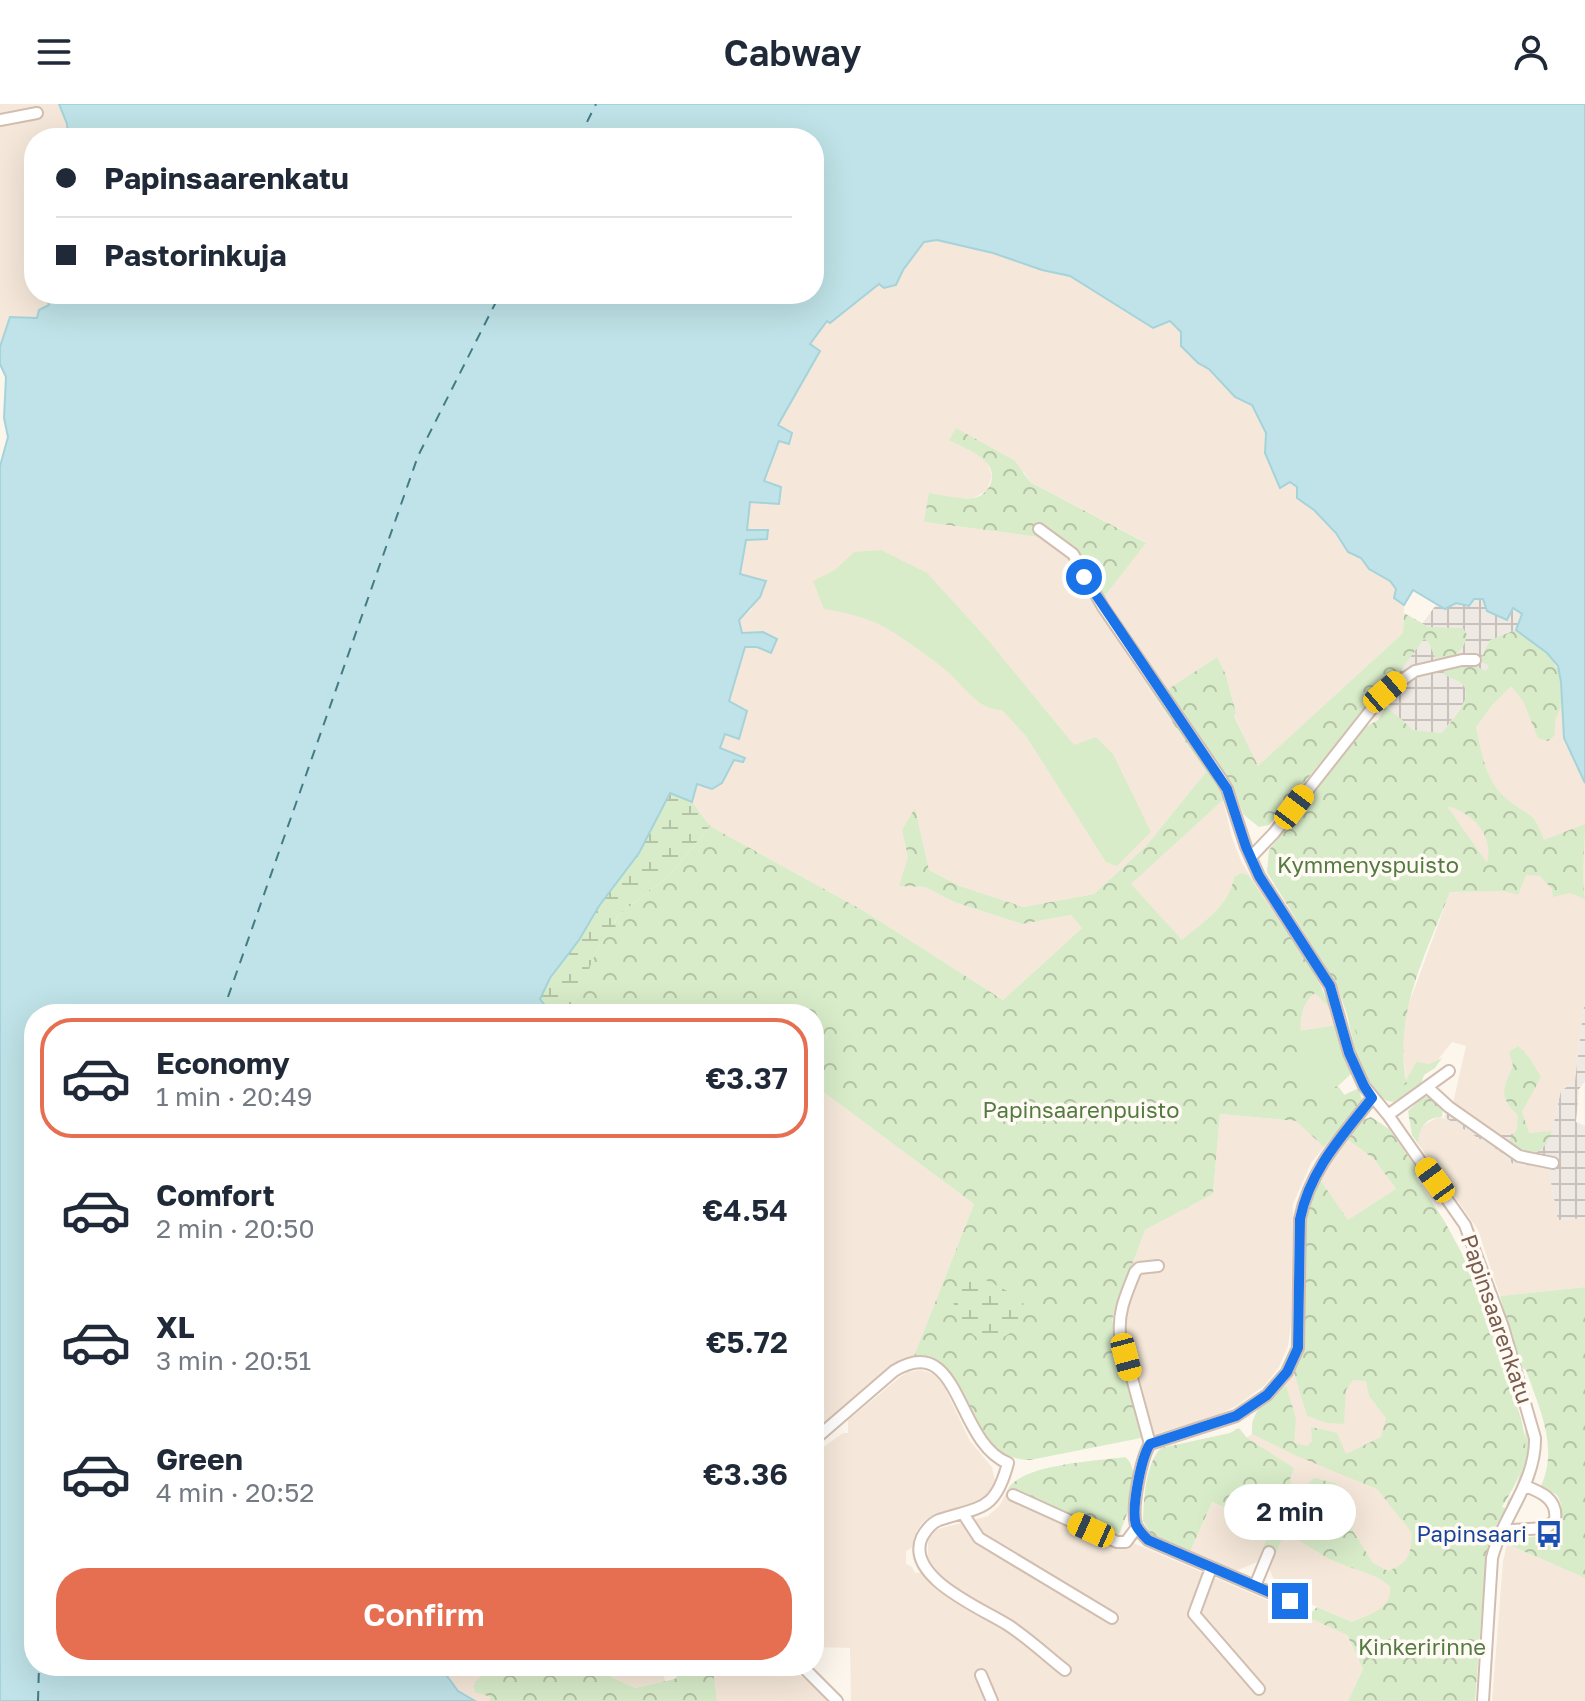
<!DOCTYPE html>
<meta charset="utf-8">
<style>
:root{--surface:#fff;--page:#f6f6f7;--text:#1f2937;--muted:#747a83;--line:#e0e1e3;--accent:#e76f51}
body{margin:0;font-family:"Golos Text",sans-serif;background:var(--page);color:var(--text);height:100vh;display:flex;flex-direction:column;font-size:30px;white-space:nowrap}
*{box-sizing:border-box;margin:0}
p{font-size:26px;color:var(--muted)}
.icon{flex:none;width:44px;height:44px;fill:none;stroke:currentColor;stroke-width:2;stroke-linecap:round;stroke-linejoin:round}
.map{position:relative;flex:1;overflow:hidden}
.side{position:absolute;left:24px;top:900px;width:800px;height:672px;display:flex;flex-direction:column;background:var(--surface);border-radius:32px;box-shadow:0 8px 32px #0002}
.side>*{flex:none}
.banner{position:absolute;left:24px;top:24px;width:800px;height:176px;border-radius:32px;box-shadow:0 8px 32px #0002;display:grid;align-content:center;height:176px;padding:0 32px;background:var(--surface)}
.end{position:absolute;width:36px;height:36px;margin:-18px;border:10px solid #1a73e8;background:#fff;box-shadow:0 0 0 4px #fff}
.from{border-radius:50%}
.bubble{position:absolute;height:56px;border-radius:28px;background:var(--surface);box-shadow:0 8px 32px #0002;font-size:26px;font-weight:600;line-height:56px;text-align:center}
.car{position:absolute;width:24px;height:48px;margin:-24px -12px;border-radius:10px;box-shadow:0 0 6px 2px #0007;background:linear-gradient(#f5c518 24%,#345 0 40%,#f5c518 0 76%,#345 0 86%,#f5c518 0)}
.banner b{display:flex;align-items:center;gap:28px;height:76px;font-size:30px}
.banner b+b{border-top:2px solid var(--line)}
.banner i{width:20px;height:20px;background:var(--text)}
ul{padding:14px 0 0;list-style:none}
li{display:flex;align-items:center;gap:24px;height:120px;margin:0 16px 12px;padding:0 16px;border:4px solid transparent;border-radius:32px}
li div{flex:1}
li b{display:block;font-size:30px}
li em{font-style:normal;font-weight:600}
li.current{border-color:var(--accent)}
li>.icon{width:72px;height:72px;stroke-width:1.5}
.action{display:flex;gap:16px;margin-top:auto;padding:16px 32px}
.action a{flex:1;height:92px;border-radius:32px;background:var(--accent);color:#fff;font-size:32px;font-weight:600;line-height:92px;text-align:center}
header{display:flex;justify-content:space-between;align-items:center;height:104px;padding:0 32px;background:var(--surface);font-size:36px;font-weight:600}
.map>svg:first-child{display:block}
.residential{fill:#f5e8da}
.industrial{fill:url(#industrial-grid)}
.grass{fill:#d8ecc9}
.forest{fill:url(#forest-crowns);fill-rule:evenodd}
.wetland{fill:url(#wetland-marsh)}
.water{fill:#bfe3e8;stroke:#a5d3da;stroke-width:2}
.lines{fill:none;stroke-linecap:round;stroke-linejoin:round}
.ferry{stroke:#437c86;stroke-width:2;stroke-dasharray:10 8;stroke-linecap:butt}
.street-casing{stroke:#d1beb0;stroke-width:14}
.street{stroke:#fff;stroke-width:10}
.route{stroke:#1a73e8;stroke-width:10}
.labels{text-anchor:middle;stroke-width:7;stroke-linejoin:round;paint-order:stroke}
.park-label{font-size:22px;fill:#537a41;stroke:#fffaf3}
.street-label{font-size:22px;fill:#7a5c4d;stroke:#fffaf3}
.transit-label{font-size:22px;fill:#164399;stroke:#fffaf3;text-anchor:end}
</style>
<header><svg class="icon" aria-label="menu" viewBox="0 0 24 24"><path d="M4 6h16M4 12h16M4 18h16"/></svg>Cabway<svg class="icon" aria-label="person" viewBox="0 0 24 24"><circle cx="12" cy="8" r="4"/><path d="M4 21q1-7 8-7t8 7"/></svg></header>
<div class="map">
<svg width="1585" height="1597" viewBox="0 0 1585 1597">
<defs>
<pattern id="industrial-grid" width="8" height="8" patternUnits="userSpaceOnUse" patternTransform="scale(2)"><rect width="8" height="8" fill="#efe9e4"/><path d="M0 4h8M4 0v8" fill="none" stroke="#c7c0bb"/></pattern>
<pattern id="forest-crowns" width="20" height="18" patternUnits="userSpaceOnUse" patternTransform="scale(2)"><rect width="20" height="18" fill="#d8ecc9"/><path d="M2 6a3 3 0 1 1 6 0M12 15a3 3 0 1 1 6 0" fill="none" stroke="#b4c2a5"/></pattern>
<pattern id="wetland-marsh" width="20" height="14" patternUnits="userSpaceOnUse" patternTransform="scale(2)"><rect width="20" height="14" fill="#d8ecc9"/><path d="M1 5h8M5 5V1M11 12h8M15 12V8" fill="none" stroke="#b4c2a5"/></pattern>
</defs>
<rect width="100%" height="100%" fill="#fdf6ec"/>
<path class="residential" d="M0 0H59L67 20 68 34H34V160L32 162V171L34 173V190H45L49 201 37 214H10L0 243Z
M937 136 993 149 1042 166 1070 172 1153 224 1169 217 1181 228 1182 242 1193 254 1209 265 1235 293 1252 301 1266 329 1265 349 1281 383 1290 377 1298 383 1297 394 1314 406 1336 429 1348 448 1361 454 1369 465 1390 477 1396 485 1394 494 1404 501 1403 529 1258 663 1234 611 1236 609 1226 571 1217 553 1167 587 1103 494 1145 438 1030 378 1024 368 980 352 987 358 992 372 987 386 974 394H966L924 418 1038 433 1066 449 1087 486 1148 575 1145 579 1206 668 1146 742 1094 790 1023 803 960 782 929 766 915 705 902 726 909 753 900 782 925 783 954 798 1022 820 1071 811 1082 824 1003 896 864 807 710 722 692 698 697 680 722 679 734 655 743 658 744 654 720 644 725 629 739 634 729 597 740 554 745 543H757L777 536 763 529H742L739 516 751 506 766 478 740 470 746 436 767 434 768 427 746 426 750 398 778 400 764 378 780 337 788 340 778 321 819 248 810 240 827 217 831 218 880 179 896 181 903 166 924 138Z
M1516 526 1534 539 1561 578 1564 634 1585 679V894L1575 977 1561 987 1552 1027 1500 1031 1453 999 1466 942 1452 938 1429 967 1407 980 1402 943 1407 905 1450 788 1504 786 1388 616 1391 606 1413 626 1442 629Z
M1223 696 1232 734 1242 759 1320 879 1336 921 1245 935 1130 780Z
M814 981 974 1100 914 1252 891 1262 814 1328Z
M1220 1010 1297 1017 1324 1043 1311 1059 1293 1100 1291 1219 1288 1242 1279 1263 1265 1281 1236 1302 1214 1313 1141 1334 1112 1215 1145 1126 1213 1090Z
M1438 1013 1451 1016 1501 1048 1514 1061 1548 1062 1558 1116 1585 1114V1183L1500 1192 1478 1126 1419 1041V1028L1422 1022Z
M1347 1035 1374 1055 1414 1110 1463 1331 1391 1501 1352 1518 1278 1486 1269 1464 1285 1428 1243 1336 1252 1330V1318L1257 1307 1287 1276 1302 1243 1305 1219V1118L1318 1073Z
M921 1266 934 1270 943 1280 970 1337 992 1363 995 1377 991 1391 974 1402 931 1412 922 1419 916 1428 913 1443 906 1447V1460L912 1463 915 1469 928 1468V1434L934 1426 988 1412 1000 1401 1008 1385 1346 1530 1363 1565 1348 1597H851L850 1544 814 1543V1350L843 1329H848V1316L900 1273 908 1268Z
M1212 1398 1272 1424 1257 1458 1234 1468 1190 1448Z
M1507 1440 1585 1474V1597H1492L1503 1457Z
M435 1562H520L489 1597H475L468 1593 458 1587 444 1568Z
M616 1562H662L665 1577 635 1584 611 1573Z
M715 1562H787L814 1582 827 1597H717L713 1566Z"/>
<path class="industrial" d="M1473 495H1483L1487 507 1506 516 1513 504 1523 510 1516 526 1442 629 1413 626 1371 588 1436 501 1445 505 1456 499Z
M1585 894V977L1579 985 1576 1018 1585 1022V1114L1558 1116 1548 1062 1514 1061 1501 1048 1444 1013 1453 999 1500 1031 1552 1027 1561 987 1575 977Z"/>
<path class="grass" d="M881 446 927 469 988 536 1074 641 1096 633 1113 650 1151 728 1117 762 1106 758 1026 632 1002 606C978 606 964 582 947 567 931 554 913 541 896 530 874 515 849 509 824 505L813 477 835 466 854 448Z
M1347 910 1357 916 1406 977 1416 958 1429 960 1442 954 1435 964 1424 971 1420 983 1393 998C1363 994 1353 936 1347 910Z
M1336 921 1352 969 1338 982 1353 1003 1333 1030 1245 935Z
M1477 1178 1482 1184 1523 1301 1530 1333 1525 1368 1512 1398 1506 1404C1507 1394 1513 1392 1516 1383 1525 1352 1533 1314 1512 1287L1507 1286 1508 1265 1496 1243Z"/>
<path class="forest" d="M956 324 1015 357 1030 378 1146 439 1103 494 1167 586 1217 553 1226 571 1236 609 1234 612 1258 662 1403 529 1404 509 1429 523 1463 524 1467 531 1464 541 1455 552 1435 554 1429 539 1424 535 1398 570 1384 582 1269 721 1259 723 1244 711 1234 686 1131 780 1182 836C1203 818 1230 802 1234 773L1242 769 1248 771 1312 865 1332 906 1315 889C1291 908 1305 937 1301 962 1299 971 1297 966 1298 975 1298 981 1303 987 1306 992L1315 994 1337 982 1344 991 1359 984 1362 997C1351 1014 1336 1027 1324 1043L1296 1017 1220 1010 1213 1090 1145 1126 1112 1215 1141 1334 1030 1356C958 1354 981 1255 914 1252L974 1100 814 981V910H553C579 904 584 876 593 855 598 842 606 833 615 823L614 820 618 811 668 773 710 722 864 807 1003 896 1082 824 1071 811 1022 820 954 798 925 783 899 782 908 753 902 726 915 704 929 766 960 782 1023 803 1094 790 1146 742 1206 668 1145 578 1148 575 1066 449 1038 433 924 418 929 389C943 391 960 396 974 394 980 393 986 388 989 383 1003 357 966 345 949 336Z
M1516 526C1542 544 1571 564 1561 601 1557 616 1554 611 1555 631L1548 637 1538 634 1523 597 1511 582 1492 601 1476 623C1482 650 1485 678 1508 696 1531 715 1532 704 1544 736L1585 720C1585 743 1581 773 1585 795L1570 789 1553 793 1552 785 1540 772 1526 771 1518 791 1504 787 1450 788C1426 850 1392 912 1407 980L1391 986 1380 982 1374 976 1362 950 1352 915 1347 910 1337 882 1267 768 1269 746 1365 623 1378 616 1386 602 1413 626 1442 629C1450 618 1477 592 1461 579 1456 575 1448 573 1443 570L1445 565 1475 562 1486 567 1489 562 1482 558V553L1490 536ZM1447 702C1474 709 1494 732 1487 759Z
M1518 942 1529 953 1541 973 1522 1008 1529 1029 1552 1027C1543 1053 1530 1056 1509 1037L1517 1025 1518 1011C1498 993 1503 984 1513 962L1509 948Z
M1424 992 1434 995 1443 1005 1442 1013C1426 1013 1417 1025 1419 1041L1412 1031 1408 1007Z
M1371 1013 1389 1025 1420 1069 1415 1072 1445 1118 1467 1159 1521 1314 1525 1333C1527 1361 1516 1380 1502 1403L1506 1404 1494 1426 1486 1451 1475 1597H1348L1363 1565 1347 1531 1307 1513 1317 1503 1352 1518C1371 1509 1392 1506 1390 1482L1377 1473 1331 1456 1285 1428 1276 1449 1263 1444 1271 1424 1212 1398 1190 1448 1153 1433 1143 1417C1144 1394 1145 1361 1161 1344L1230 1329 1239 1324 1247 1334 1294 1364 1290 1375 1292 1381 1302 1385 1314 1374 1334 1379 1348 1388V1399L1341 1408 1373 1459 1388 1467C1409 1459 1411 1450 1412 1429L1377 1385 1297 1352 1252 1330C1250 1308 1268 1292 1286 1282L1296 1314 1294 1339 1307 1342 1312 1337 1311 1323 1337 1329 1346 1350 1381 1333 1386 1314 1369 1292 1366 1277 1353 1276 1346 1286 1344 1320 1327 1319 1307 1312 1293 1265 1304 1231 1306 1107 1318 1073 1348 1116 1396 1085 1374 1055 1347 1035 1360 1017Z
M1585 1183V1474L1507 1440 1519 1434 1553 1431C1560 1418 1566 1407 1557 1391L1541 1382C1559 1343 1539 1304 1526 1266L1521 1263 1517 1255 1500 1192Z
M1125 1353C1144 1366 1127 1414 1118 1432L1008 1385C1022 1360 1097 1357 1125 1353Z
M479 1562H616L611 1573 635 1584 675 1575 684 1562H715L713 1566 717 1597H489L491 1593 475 1588 473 1582 480 1573Z"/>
<path class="wetland" d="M638 666 697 680 692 698 710 722 668 773 618 811 614 819 616 823C606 833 598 842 593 855 584 877 579 905 552 910L539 901 526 858Z
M965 1171H976L1023 1195 1024 1209 1014 1220 1012 1228 990 1241C969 1230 958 1220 953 1197Z"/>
<path class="water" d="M59 0H1585V679L1564 634 1561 578 1558 562 1547 549 1516 526 1522 510 1513 504 1507 516 1487 507 1483 495H1474L1469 502 1456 499 1445 505 1413 486 1404 501 1394 494 1396 485 1390 477 1369 465 1361 454 1348 448 1336 429 1314 406 1297 394V383L1290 378 1280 384 1265 349 1266 329 1252 301 1235 293 1209 265 1198 259 1181 242V228L1170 217 1153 224 1070 172 1042 166 993 149 937 136 924 138 903 166 896 181 884 184 879 180 830 219 827 217 810 240 820 247 778 321 792 329 789 340 779 337 764 377 781 383 779 400 750 398 747 426H768L767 435 746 436 740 470 766 477 760 493 739 516 742 529 763 528 777 535 771 549 757 543H745L729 597 747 607 739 635 725 630 720 644 745 654 743 658 734 656 722 679 712 685 697 680 692 698 670 689 639 749 599 802 579 836 550 874 540 895 552 910H34V1562H435L444 1568 458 1587 475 1597H0V362L8 333 4 314 6 273 0 260V243L10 213 37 214 39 206 49 201 45 190H814V34H68L67 20Z"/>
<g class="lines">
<path class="ferry" d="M579 34 596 0
M222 910 418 352 500 190
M38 1597 39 1562"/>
<g class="street-casing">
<path id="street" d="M0 16 37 9
M1039 425 1073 450 1103 503 1221 675 1227 685 1246 743 1259 772 1330 882 1349 949 1364 982 1388 1011 1465 1121 1503 1223 1535 1334C1536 1379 1502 1413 1492 1454L1483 1597
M1251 753 1274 729 1385 588 1415 567 1462 556H1475
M1427 983 1449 1003 1519 1052 1553 1059
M1388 1011 1449 967
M814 1336 894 1267C961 1226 955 1338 1008 1359 995 1408 981 1402 939 1416 931 1419 926 1426 922 1433 904 1473 981 1504 1008 1521 1028 1534 1046 1551 1065 1566
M1150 1340 1120 1230C1118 1206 1127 1189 1135 1168L1139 1164 1158 1162
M1013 1391 1117 1438H1126L1137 1423
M964 1411 979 1434 1112 1514
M1500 1433 1512 1426 1546 1424 1555 1416C1558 1395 1541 1388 1525 1382
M1211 1464 1194 1510 1259 1585
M1255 1482 1269 1448
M1290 1497 1148 1436C1143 1431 1139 1427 1136 1421 1131 1404 1141 1354 1150 1340L1236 1312 1267 1291 1287 1268 1298 1244 1300 1115C1310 1066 1342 1032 1372 994
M802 1562 837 1597
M981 1571 992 1597"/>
</g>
<use href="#street" class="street"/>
</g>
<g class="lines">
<path class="route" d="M1084 473 1227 685 1246 743 1259 772 1330 882 1349 949 1364 982 1372 994C1342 1032 1310 1066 1300 1115L1298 1244 1287 1268 1267 1291 1236 1312 1150 1340C1141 1354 1131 1405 1136 1421 1139 1427 1143 1431 1148 1436L1290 1497"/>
</g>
<defs>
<g id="bus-bare" transform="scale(2.16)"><path d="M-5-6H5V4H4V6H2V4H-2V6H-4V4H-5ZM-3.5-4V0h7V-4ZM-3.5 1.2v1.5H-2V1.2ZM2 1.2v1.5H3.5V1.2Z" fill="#1a4fb4" stroke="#fffaf3" stroke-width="2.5" paint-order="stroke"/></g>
</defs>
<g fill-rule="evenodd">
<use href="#bus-bare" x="1549" y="1430"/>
</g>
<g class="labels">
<g class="park-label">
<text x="1368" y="769">Kymmenyspuisto</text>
<text x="1081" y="1014">Papinsaarenpuisto</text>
<text x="1422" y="1551">Kinkeririnne</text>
</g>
<g class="street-label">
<text transform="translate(1497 1215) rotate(71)" y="8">Papinsaarenkatu</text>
</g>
<g class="transit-label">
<text x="1527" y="1438">Papinsaari</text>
</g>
</g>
</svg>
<i class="end from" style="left:1084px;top:473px"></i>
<i class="end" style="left:1290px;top:1497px"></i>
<div class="bubble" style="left:1224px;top:1380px;width:132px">2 min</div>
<i class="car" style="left:1385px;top:588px;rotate:49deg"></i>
<i class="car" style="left:1294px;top:703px;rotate:37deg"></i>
<i class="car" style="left:1435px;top:1076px;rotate:324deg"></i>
<i class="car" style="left:1126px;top:1253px;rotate:165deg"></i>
<i class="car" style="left:1091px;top:1426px;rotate:294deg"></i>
<div class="banner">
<b><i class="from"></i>Papinsaarenkatu</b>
<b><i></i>Pastorinkuja</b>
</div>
<section class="side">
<ul>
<li class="current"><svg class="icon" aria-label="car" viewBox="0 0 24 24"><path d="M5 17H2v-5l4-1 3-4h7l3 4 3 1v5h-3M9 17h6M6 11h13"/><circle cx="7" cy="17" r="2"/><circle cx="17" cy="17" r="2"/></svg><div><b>Economy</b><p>1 min · 20:49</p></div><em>€3.37</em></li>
<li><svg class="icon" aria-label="car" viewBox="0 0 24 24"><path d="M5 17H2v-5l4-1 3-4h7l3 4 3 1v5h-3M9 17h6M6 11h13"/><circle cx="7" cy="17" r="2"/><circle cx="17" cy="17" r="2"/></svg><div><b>Comfort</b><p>2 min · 20:50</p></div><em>€4.54</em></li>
<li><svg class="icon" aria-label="car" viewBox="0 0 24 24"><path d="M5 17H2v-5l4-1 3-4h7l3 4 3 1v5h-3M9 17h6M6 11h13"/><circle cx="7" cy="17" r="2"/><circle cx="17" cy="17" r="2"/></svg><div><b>XL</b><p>3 min · 20:51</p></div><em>€5.72</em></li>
<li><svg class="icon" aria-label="car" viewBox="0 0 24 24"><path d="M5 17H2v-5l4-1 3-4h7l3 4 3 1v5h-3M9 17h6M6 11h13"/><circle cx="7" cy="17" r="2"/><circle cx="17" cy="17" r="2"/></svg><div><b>Green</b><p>4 min · 20:52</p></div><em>€3.36</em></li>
</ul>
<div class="action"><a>Confirm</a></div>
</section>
</div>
